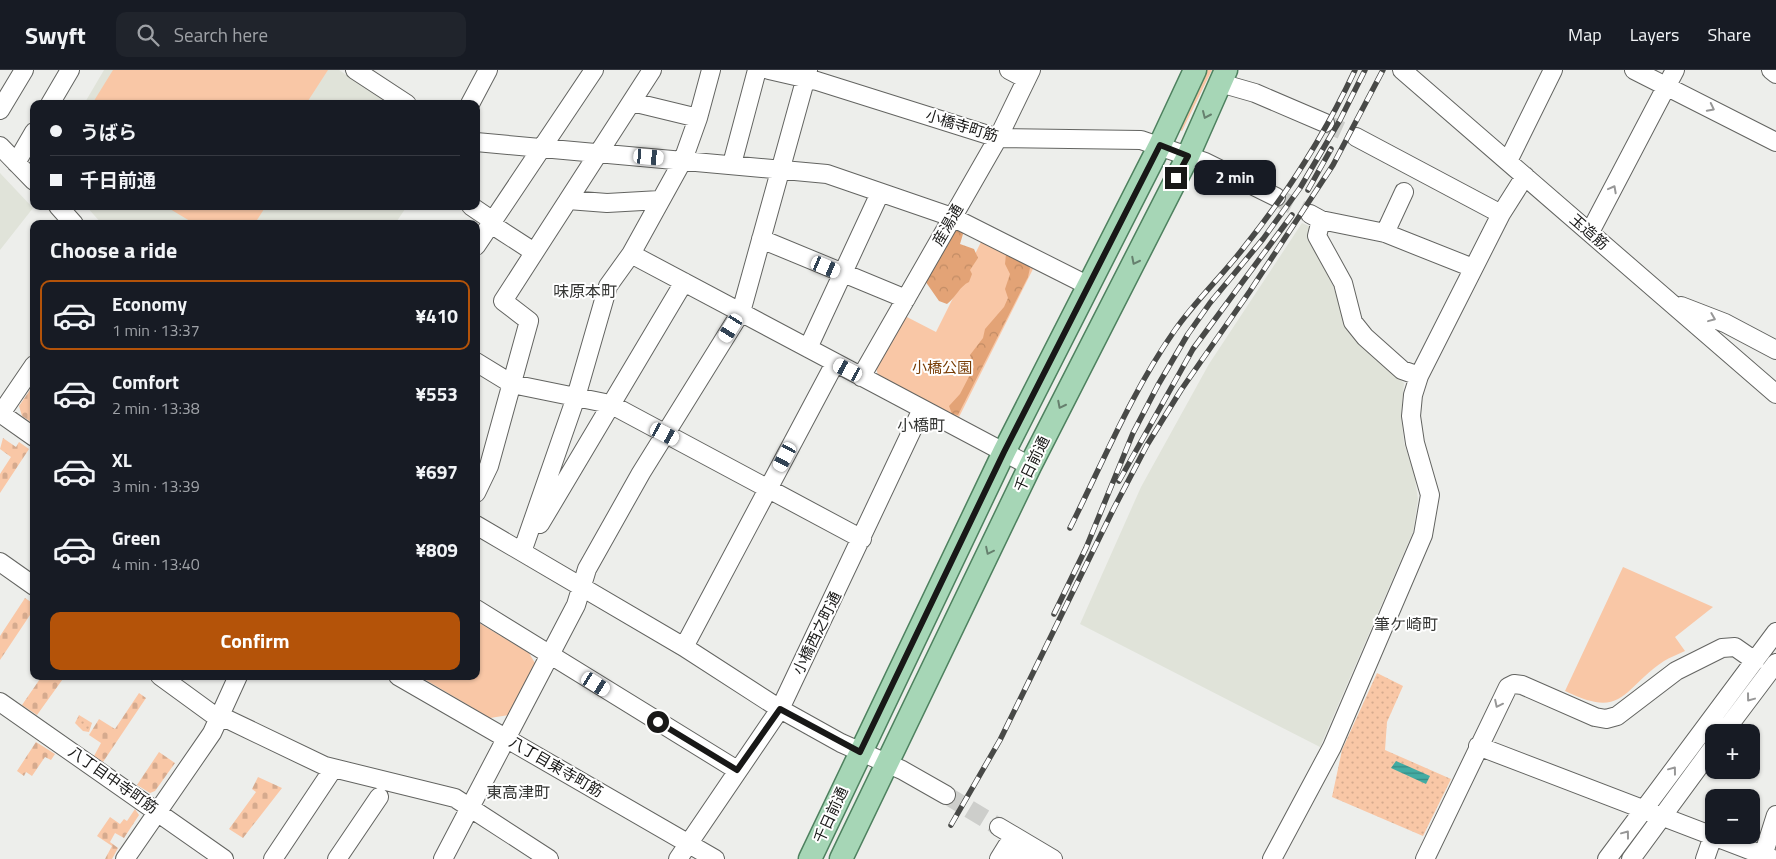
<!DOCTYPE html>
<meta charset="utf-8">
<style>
:root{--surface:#171b24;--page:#20242c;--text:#f1f3f6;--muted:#9ea1a6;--line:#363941;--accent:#b45309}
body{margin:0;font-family:"Titillium Web","Noto Sans JP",sans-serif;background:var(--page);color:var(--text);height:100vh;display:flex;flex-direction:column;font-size:19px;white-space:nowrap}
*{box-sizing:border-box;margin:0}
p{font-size:16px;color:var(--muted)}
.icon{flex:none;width:28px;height:28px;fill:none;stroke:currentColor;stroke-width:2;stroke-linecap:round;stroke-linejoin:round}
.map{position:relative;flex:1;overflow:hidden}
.details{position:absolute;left:30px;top:150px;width:450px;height:460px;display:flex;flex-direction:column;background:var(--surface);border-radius:10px;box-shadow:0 1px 4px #0004}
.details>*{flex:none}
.hud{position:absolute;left:30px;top:30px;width:450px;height:110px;border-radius:10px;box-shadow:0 1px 4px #0004;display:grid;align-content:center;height:110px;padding:0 20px;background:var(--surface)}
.buttons{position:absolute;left:1705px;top:654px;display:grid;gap:10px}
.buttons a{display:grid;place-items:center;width:55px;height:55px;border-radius:10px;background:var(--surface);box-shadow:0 1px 4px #0004;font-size:25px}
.end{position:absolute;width:22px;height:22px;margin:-11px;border:6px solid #181817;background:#fff;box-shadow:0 0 0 2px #fff}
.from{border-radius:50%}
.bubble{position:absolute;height:35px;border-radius:10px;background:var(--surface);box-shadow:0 1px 4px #0004;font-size:16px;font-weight:700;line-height:35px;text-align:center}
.car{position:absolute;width:15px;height:30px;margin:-15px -8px;border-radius:6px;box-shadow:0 0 4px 1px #0007;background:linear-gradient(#fff 24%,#345 0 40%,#fff 0 76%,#345 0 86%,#fff 0)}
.hud b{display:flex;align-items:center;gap:18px;height:48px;font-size:19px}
.hud b+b{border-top:1px solid var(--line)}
.hud i{width:12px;height:12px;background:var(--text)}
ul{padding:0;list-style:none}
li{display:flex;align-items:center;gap:15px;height:70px;margin:0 10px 8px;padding:0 10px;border:2px solid transparent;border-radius:10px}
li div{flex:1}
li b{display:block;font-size:19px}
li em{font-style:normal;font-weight:700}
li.current{border-color:var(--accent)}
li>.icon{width:45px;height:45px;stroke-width:1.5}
h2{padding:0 20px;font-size:22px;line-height:60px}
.action{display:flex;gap:10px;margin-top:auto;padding:10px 20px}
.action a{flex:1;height:58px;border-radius:10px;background:var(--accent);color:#fff;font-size:20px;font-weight:700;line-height:58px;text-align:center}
header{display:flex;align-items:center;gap:30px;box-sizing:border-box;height:70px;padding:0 25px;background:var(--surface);border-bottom:1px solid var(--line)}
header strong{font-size:24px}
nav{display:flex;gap:28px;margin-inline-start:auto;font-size:18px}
.search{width:350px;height:45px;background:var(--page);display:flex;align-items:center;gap:12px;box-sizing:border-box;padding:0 18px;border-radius:10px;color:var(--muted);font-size:19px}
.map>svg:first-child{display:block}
.built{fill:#e0e3d9}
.green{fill:#f9c7a6}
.forest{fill:url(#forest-crowns)}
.cemetery{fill:url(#cemetery-stones)}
.garden{fill:url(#garden-dots)}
.water{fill:url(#water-rules)}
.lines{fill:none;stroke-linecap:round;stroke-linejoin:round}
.minor-tunnel{stroke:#cdcecb;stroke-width:18;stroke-dasharray:18 9;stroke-linecap:butt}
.minor-casing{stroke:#636461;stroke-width:20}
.major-casing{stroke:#4e815f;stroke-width:25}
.minor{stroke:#fff;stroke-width:18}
.major{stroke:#a6d6b6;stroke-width:22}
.rail-casing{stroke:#484947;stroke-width:5.5}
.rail{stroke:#fff;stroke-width:4;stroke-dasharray:11;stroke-linecap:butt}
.oneway{stroke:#979797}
.oneway2{stroke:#66806e}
.route{stroke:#181817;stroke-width:6}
.labels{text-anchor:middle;stroke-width:4;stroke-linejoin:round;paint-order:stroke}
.street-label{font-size:15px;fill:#181817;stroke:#fff}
.park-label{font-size:15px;fill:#783d06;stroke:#fff}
.neighbourhood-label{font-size:16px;fill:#363735;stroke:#fff}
</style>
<header>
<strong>Swyft</strong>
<div class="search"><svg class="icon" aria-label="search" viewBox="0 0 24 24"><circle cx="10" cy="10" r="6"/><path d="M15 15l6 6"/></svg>Search here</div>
<nav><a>Map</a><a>Layers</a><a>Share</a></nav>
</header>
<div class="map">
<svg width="1776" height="789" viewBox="0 0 1776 789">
<defs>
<pattern id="forest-crowns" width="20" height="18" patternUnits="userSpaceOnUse" patternTransform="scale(1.25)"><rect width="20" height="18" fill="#e3a376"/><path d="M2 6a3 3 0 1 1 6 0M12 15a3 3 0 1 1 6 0" fill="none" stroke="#c28c65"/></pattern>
<pattern id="cemetery-stones" width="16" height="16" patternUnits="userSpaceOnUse" patternTransform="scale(1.25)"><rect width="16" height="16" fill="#f9c7a6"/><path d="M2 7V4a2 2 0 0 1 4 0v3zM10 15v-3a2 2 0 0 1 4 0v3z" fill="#d5aa8e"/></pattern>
<pattern id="garden-dots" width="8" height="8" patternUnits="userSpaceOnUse" patternTransform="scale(1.25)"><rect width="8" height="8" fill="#f9c7a6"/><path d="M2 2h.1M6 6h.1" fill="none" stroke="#d5aa8e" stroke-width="1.8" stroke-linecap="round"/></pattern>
<pattern id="water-rules" width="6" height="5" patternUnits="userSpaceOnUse" patternTransform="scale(1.25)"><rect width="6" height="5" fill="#43aca3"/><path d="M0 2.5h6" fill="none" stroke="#378b84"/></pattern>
</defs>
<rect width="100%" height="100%" fill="#edeeeb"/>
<path class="built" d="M104 0H339L391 34H84Z
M0 103 33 138 0 180Z
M86 136H407L395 154H102Z
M1302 153 1311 157V171L1333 216 1346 255 1358 273 1404 313 1401 346 1404 373 1414 403 1418 429 1413 462 1320 677 1080 554 1141 417 1209 294Z"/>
<path class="green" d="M113 0H328L306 34H92Z
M1207 0H1212L1182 61 1178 59Z
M165 136H266L257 150 251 154H195Z
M982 170 1034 197 958 349 878 306 876 297 905 246 936 262Z
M1623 497 1713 537 1675 567 1685 581C1679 584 1670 587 1664 591 1622 619 1624 650 1565 621Z
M476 551 529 583 535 593 509 645 490 648 419 606H476Z"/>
<path class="forest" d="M961 155 963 164 960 174 974 179 978 188 970 200 972 204 969 212C960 216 956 227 947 234L939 231 923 208 951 158Z
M1017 183 1030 198 1028 207 958 345 952 344 949 336 960 324 974 297 970 285 983 268 985 259 1004 237 1008 228 1005 219 1010 204 1005 194 1006 184Z"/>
<path class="cemetery" d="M34 314V354L22 346 19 336Z
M3 368 16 377 19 372 29 379 0 423V404L11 387 0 379Z
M25 528 34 534V539L0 590V566Z
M42 606H65L37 645 22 635Z
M139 623 146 628 103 692 94 686 101 673 89 665 99 649 115 659Z
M36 672 55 684 51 690 45 687 32 706 26 702 24 706 17 701Z
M159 682 175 693 155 721 150 723 137 715Z
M258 707 282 718 243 768 229 759 256 722 252 719Z
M135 739 139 745 124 768 115 763 110 772 118 778 112 789H105L112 776 97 766 110 747 120 754 124 749 127 751Z"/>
<path class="garden" d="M1377 603 1403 616 1387 652 1385 680 1451 709 1423 766 1332 727 1342 680Z
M79 645 92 653 89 662 83 661 75 653Z"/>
<path class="water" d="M1396 691 1430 706 1426 714 1391 698Z"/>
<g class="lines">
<path class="minor-tunnel" d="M1325 53 1356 67
M1276 127 1310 144
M946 725 999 757"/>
<g class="minor-casing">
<path id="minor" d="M355 0 407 34
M769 0 817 11 998 68 1141 70 1205 92 1276 127
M1009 0 1026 9
M1402 0 1776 324
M1634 0 1776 72
M1771 0 1776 4
M1220 13 1255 23 1325 53
M632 32 698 48
M50 34 70 0
M470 34 488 0
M0 40 24 0
M1356 67 1501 144
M476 72 827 104 952 147 1087 215
M0 76 34 111
M1508 91 1553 0
M16 93 34 62
M732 94 757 0
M568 130 607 133 660 130
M58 136 74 154
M471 136 493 151 497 158 534 182
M1310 144 1321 150 1385 163 1473 198
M1321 150 1317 166 1343 213 1353 252 1365 267 1402 300 1419 306
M1590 162 1675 0
M1385 163 1404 122
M761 169 906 229
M476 176 594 0
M631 184 1030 396
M1681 236 1725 253 1776 280
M808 278 880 123
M476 292 512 314 610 334 862 469
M861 307 998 68 1031 0
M0 343 34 367
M0 345 34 295
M476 423 489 396 529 251 503 231 652 0
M540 454 684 212
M476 455 684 577 780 639 841 673 902 700 946 725
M522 482 576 327 608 216 631 184 683 90 698 48 711 0
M0 492 34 516
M476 539 737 700
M684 577 835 293
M160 606 219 649 229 650 325 696 455 728 549 789
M398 606 715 789
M0 632 224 789
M1724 662 1776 593
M1478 676 1773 789
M999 757 1053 789
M125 789 212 663 238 606
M273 789 333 699
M337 789 379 727
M443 789 576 535 587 499 641 403 741 242 808 0
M678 789 780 639 922 339
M999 789 1007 776 1029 789
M1272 789 1332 677 1423 465 1430 425 1415 373 1411 346 1413 325 1419 306 1501 144 1525 106
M1425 789 1508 617 1514 614 1522 615 1595 647 1606 649 1617 646 1676 601 1722 578 1735 577 1755 591
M1607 789 1776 562
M1631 789 1714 676
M1705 789 1713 766
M1762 789 1776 745"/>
</g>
<g class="major-casing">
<path id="major" d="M810 789 1004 382 1160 75 1195 0
M841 789 1030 396 1188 86 1226 0"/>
</g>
<use href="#minor" class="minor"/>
<use href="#major" class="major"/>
<g class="rail-casing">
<path id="rail" d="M1308 120 1331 79
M1119 411 1193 279 1292 145
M1070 458C1103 392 1132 321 1175 260 1196 230 1223 205 1245 176 1289 121 1325 64 1355 0
M1054 544 1086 478 1133 363 1158 315 1188 264 1210 233 1263 169 1300 118 1340 50 1365 0
M951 755 1000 670 1114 438 1147 375 1181 320 1250 221 1333 95 1383 0"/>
</g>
<use href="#rail" class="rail"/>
</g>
<defs><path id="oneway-chevron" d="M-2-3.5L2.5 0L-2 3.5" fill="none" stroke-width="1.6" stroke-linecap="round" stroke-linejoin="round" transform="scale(1.25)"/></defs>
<g class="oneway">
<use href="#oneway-chevron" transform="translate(1711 38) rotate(27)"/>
<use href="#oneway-chevron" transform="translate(1613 119) rotate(-62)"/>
<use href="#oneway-chevron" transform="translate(1712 248) rotate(22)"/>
<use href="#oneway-chevron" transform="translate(1750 628) rotate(127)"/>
<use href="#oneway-chevron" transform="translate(1498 634) rotate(116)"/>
<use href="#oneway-chevron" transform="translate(1673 700) rotate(-53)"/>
<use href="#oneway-chevron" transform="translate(1626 764) rotate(-53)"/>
</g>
<g class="oneway2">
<use href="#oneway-chevron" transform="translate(1206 45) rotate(114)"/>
<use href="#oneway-chevron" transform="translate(1135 191) rotate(117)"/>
<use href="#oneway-chevron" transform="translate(1061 335) rotate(117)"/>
<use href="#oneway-chevron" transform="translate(989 481) rotate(116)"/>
</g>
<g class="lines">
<path class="route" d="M658 652 737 700 780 639 860 682 1004 382 1160 75 1188 86 1176 108"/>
</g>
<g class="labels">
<g class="street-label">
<text transform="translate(962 56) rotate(17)" y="5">小橋寺町筋</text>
<text transform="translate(948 155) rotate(-60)" y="5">産湯通</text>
<text transform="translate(1589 162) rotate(41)" y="5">玉造筋</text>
<text transform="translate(1032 394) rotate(-64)" y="5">千日前通</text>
<text transform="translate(817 563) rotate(-64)" y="5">小橋西之町通</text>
<text transform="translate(556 697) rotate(30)" y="5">八丁目東寺町筋</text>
<text transform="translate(113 710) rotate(35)" y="5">八丁目中寺町筋</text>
<text transform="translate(831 745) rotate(-65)" y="5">千日前通</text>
</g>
<g class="park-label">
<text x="942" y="303">小橋公園</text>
</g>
<g class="neighbourhood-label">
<text x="585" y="227">味原本町</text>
<text x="921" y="361">小橋町</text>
<text x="1406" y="560">筆ケ崎町</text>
<text x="518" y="728">東高津町</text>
</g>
</g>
</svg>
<div class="buttons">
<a>+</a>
<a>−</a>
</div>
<i class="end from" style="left:658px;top:652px"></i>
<i class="end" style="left:1176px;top:108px"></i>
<div class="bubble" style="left:1194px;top:90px;width:82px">2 min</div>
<i class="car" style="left:649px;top:87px;rotate:95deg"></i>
<i class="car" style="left:826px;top:197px;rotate:113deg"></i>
<i class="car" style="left:731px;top:258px;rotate:212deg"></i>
<i class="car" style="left:848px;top:300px;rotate:298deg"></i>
<i class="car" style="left:665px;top:364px;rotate:118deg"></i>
<i class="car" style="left:785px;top:387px;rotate:208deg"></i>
<i class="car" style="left:596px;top:614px;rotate:122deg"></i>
<div class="hud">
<b><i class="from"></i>うばら</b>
<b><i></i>千日前通</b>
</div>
<section class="details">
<h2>Choose a ride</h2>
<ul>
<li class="current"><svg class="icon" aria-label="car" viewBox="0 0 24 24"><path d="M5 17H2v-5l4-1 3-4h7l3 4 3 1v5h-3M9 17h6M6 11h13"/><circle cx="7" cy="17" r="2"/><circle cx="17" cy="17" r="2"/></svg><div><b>Economy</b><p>1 min · 13:37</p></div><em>¥410</em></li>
<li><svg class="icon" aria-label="car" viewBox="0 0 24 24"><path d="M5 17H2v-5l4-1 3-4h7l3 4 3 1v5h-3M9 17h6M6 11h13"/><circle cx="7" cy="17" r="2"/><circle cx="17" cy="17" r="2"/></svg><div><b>Comfort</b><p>2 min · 13:38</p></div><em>¥553</em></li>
<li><svg class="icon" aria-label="car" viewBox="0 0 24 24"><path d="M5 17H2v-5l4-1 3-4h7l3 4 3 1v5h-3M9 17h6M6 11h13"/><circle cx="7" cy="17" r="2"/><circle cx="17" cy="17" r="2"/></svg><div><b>XL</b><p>3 min · 13:39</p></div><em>¥697</em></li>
<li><svg class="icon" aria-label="car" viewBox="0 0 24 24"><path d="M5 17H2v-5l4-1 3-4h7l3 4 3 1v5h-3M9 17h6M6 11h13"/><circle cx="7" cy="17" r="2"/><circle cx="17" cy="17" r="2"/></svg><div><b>Green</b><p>4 min · 13:40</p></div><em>¥809</em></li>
</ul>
<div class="action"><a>Confirm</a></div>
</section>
</div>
